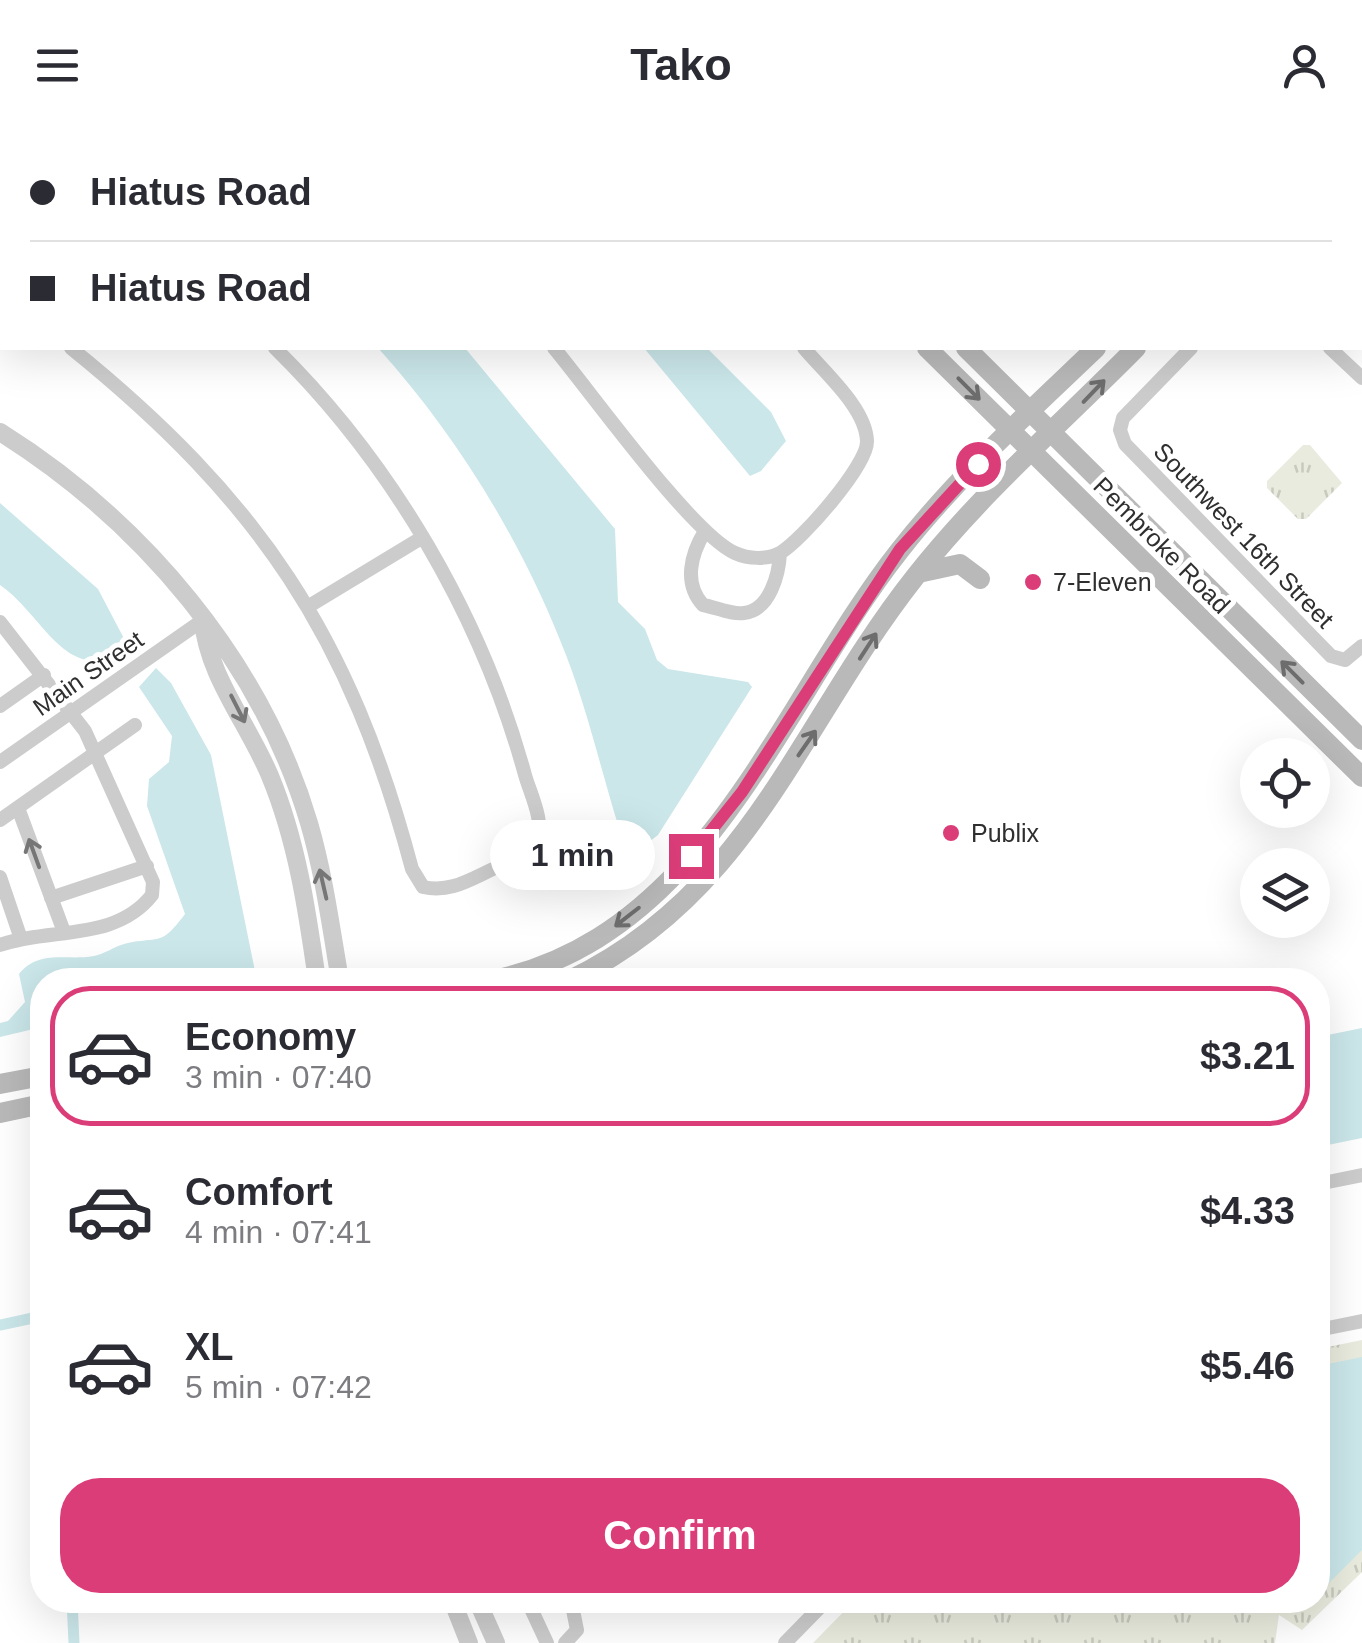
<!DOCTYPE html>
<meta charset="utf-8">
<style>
:root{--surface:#fff;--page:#f2f2f3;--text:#2b2b33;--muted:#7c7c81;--line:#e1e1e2;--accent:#db3d79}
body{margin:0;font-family:Helvetica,sans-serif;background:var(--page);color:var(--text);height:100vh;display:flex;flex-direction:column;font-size:38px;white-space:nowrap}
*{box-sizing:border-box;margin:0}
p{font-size:32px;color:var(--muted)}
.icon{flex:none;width:55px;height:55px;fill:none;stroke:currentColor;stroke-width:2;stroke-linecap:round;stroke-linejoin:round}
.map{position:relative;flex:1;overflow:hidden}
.panel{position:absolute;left:30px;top:838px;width:1300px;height:645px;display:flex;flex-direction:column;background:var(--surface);border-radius:40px;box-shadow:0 10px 40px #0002}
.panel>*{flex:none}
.hud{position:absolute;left:0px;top:0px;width:1362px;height:220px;box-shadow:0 10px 40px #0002;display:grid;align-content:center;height:220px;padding:0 30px;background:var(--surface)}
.fabs{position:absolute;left:1240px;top:608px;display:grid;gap:20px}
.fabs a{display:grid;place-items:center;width:90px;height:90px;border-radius:50%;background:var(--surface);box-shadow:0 10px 40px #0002;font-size:50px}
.end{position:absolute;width:45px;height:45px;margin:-22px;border:12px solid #db3d79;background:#fff;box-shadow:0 0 0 5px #fff}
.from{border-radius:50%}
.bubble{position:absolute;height:70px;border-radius:35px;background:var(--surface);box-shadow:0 10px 40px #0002;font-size:32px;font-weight:700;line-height:70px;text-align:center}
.hud b{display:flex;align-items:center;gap:35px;height:95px;font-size:38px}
.hud b+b{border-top:2px solid var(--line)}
.hud i{width:25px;height:25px;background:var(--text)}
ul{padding:18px 0 0;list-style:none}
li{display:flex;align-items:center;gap:30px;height:140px;margin:0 20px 15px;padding:0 10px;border:5px solid transparent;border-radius:40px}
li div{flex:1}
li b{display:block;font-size:38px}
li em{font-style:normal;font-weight:700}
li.active{border-color:var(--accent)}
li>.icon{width:90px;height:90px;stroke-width:1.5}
.cta{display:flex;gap:20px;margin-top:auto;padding:20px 30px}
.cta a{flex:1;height:115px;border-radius:40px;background:var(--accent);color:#fff;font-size:40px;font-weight:700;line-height:115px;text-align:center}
header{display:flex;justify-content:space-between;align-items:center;height:130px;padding:0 30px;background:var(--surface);font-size:45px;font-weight:700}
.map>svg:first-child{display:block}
.park{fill:url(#park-tufts)}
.water{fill:#cbe7ea}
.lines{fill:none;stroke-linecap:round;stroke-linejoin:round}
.canal{stroke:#cbe7ea;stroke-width:11}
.minor{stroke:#ccc;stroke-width:14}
.tertiary{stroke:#ccc;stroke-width:18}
.secondary{stroke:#b9b9b9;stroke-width:20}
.oneway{stroke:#6d6d6d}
.oneway2{stroke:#767676}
.route{stroke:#db3d79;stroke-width:12}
.poi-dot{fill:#db3d79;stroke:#fff;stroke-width:4}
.labels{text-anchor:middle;stroke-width:10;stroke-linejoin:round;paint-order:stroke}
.street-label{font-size:25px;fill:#2f2f2f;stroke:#fff}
.poi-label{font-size:25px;fill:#2f2f2f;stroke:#fff;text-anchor:start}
</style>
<header><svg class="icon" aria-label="menu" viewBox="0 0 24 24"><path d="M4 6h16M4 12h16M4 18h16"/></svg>Tako<svg class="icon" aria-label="person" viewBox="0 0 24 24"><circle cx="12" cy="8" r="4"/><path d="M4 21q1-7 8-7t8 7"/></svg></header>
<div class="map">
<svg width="1362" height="1513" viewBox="0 0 1362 1513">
<defs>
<pattern id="park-tufts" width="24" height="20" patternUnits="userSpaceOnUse" patternTransform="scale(2.5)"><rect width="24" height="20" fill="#e9ebde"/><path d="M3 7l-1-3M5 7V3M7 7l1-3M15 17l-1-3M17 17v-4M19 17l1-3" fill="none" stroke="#c8cabf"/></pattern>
</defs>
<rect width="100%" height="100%" fill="#fff"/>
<path class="park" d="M1303 315H1310L1342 353 1306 389H1298L1267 358V351Z
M1362 1210V1442L1302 1500 1279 1485 1275 1513H813L855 1470H1318V1219Z"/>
<path class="water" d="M378 218H465L615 399 618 472 645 499 657 530 668 539 748 552 752 557 658 705 645 715 630 712 620 701C600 638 586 572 560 510 518 405 454 302 378 218Z
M644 218H707L771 282 786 311 761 341 750 346Z
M0 373 98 459 130 520C65 558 46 487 0 455Z
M156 538 171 553 211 625 256 846 251 850H42V897L0 907V893L8 891 25 872 19 844C39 819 67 831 94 826 104 824 114 817 124 814 159 805 159 819 185 784L147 676 149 649 169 632 172 606 139 557Z
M1362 898V1008L1318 1017V907Z
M1362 1227V1420L1318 1464V1236Z"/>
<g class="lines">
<path class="canal" d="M0 1195 42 1186
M72 1470 74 1513"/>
<path class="minor" d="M162 0 170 2
M416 0 417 2
M602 0 604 2
M229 2 254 0
M306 2 312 0
M432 2V0
M575 2 577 0
M1183 2 1184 0
M71 218C259 370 350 505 412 739L423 757C450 763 469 750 493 739 508 732 529 727 537 711 545 692 530 663 525 645 482 487 392 333 275 218
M554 218C590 261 692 404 735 423 748 429 767 430 780 423 801 411 868 335 867 311 866 278 824 242 804 218
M1191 218 1123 288 1120 300 1125 314 1331 526 1345 530 1362 516
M1330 218 1362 248
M705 401C691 424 683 453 703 475 715 477 732 485 744 483 770 480 779 444 780 423
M309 476 423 407
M0 492 85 601 153 752 152 765C115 812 51 797 0 815
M0 576 44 545
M0 632 203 490
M18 678 64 802
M0 690 135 595
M0 747 21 809
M51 768 147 736
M1318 1054 1362 1045
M1318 1200 1362 1191
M527 1470 547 1513
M565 1513 577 1500 571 1470
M785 1513 827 1470"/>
<path class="tertiary" d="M0 302C142 391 261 531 309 693 324 744 331 798 340 850
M203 490C207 545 249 595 270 646 297 711 307 780 317 850
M452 1470 469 1513
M477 1470 496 1513"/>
<path class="secondary" d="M717 0 719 2
M754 0 757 2
M1315 2 1317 0
M1346 2 1349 0
M927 218 1362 647
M966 218 1362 610
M923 442 960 434 980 449
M494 850C708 804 780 572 900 420 958 346 1029 282 1096 218
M570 850C751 763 799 594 915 447 980 364 1062 293 1136 218
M0 954 42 946
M0 983 42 974"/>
</g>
<defs><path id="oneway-shaft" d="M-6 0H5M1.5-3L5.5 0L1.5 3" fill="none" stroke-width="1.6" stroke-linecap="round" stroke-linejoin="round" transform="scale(2.5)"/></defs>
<g class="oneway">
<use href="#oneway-shaft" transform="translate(969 259) rotate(45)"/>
<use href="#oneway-shaft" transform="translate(1094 261) rotate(-46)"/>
<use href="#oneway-shaft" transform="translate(868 516) rotate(-57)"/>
<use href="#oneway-shaft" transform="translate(1292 542) rotate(-135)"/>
<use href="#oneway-shaft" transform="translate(807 613) rotate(-55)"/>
<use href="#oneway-shaft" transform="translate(627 787) rotate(142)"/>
</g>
<g class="oneway2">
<use href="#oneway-shaft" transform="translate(238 579) rotate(63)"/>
<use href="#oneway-shaft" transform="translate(34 723) rotate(-110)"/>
<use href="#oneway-shaft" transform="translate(323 754) rotate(-103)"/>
</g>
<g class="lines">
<path class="route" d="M691 726 742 662 900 419 978 334"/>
</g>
<g class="poi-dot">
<circle cx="1033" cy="452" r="10"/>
<circle cx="951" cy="703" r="10"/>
</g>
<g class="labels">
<g class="street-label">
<text transform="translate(1244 405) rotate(46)" y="9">Southwest 16th Street</text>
<text transform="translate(1162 415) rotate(45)" y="9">Pembroke Road</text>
<text transform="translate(88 543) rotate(-35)" y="9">Main Street</text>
</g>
<g class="poi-label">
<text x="1053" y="461">7-Eleven</text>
<text x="971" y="712">Publix</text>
</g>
</g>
</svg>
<div class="fabs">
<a><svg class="icon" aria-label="locate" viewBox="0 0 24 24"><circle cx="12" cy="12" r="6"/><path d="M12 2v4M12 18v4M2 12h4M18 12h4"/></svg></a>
<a><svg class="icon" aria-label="layers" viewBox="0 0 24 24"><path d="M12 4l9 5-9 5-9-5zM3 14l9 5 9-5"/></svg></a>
</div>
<i class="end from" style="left:978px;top:334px"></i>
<i class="end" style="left:691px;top:726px"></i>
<div class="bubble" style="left:490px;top:690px;width:165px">1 min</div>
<div class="hud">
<b><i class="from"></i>Hiatus Road</b>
<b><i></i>Hiatus Road</b>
</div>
<section class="panel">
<ul>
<li class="active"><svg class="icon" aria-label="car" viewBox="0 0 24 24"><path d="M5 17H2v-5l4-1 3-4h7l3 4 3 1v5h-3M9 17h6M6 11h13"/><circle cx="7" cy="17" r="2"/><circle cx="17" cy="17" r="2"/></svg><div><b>Economy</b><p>3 min · 07:40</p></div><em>$3.21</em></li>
<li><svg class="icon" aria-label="car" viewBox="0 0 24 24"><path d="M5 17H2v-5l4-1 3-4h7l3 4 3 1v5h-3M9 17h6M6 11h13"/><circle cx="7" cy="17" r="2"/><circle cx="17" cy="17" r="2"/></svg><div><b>Comfort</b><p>4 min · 07:41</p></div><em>$4.33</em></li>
<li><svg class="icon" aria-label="car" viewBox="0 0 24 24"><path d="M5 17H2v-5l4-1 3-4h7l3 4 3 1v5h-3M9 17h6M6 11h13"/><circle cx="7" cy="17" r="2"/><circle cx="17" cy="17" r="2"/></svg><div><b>XL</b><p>5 min · 07:42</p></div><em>$5.46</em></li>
</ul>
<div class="cta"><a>Confirm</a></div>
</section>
</div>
